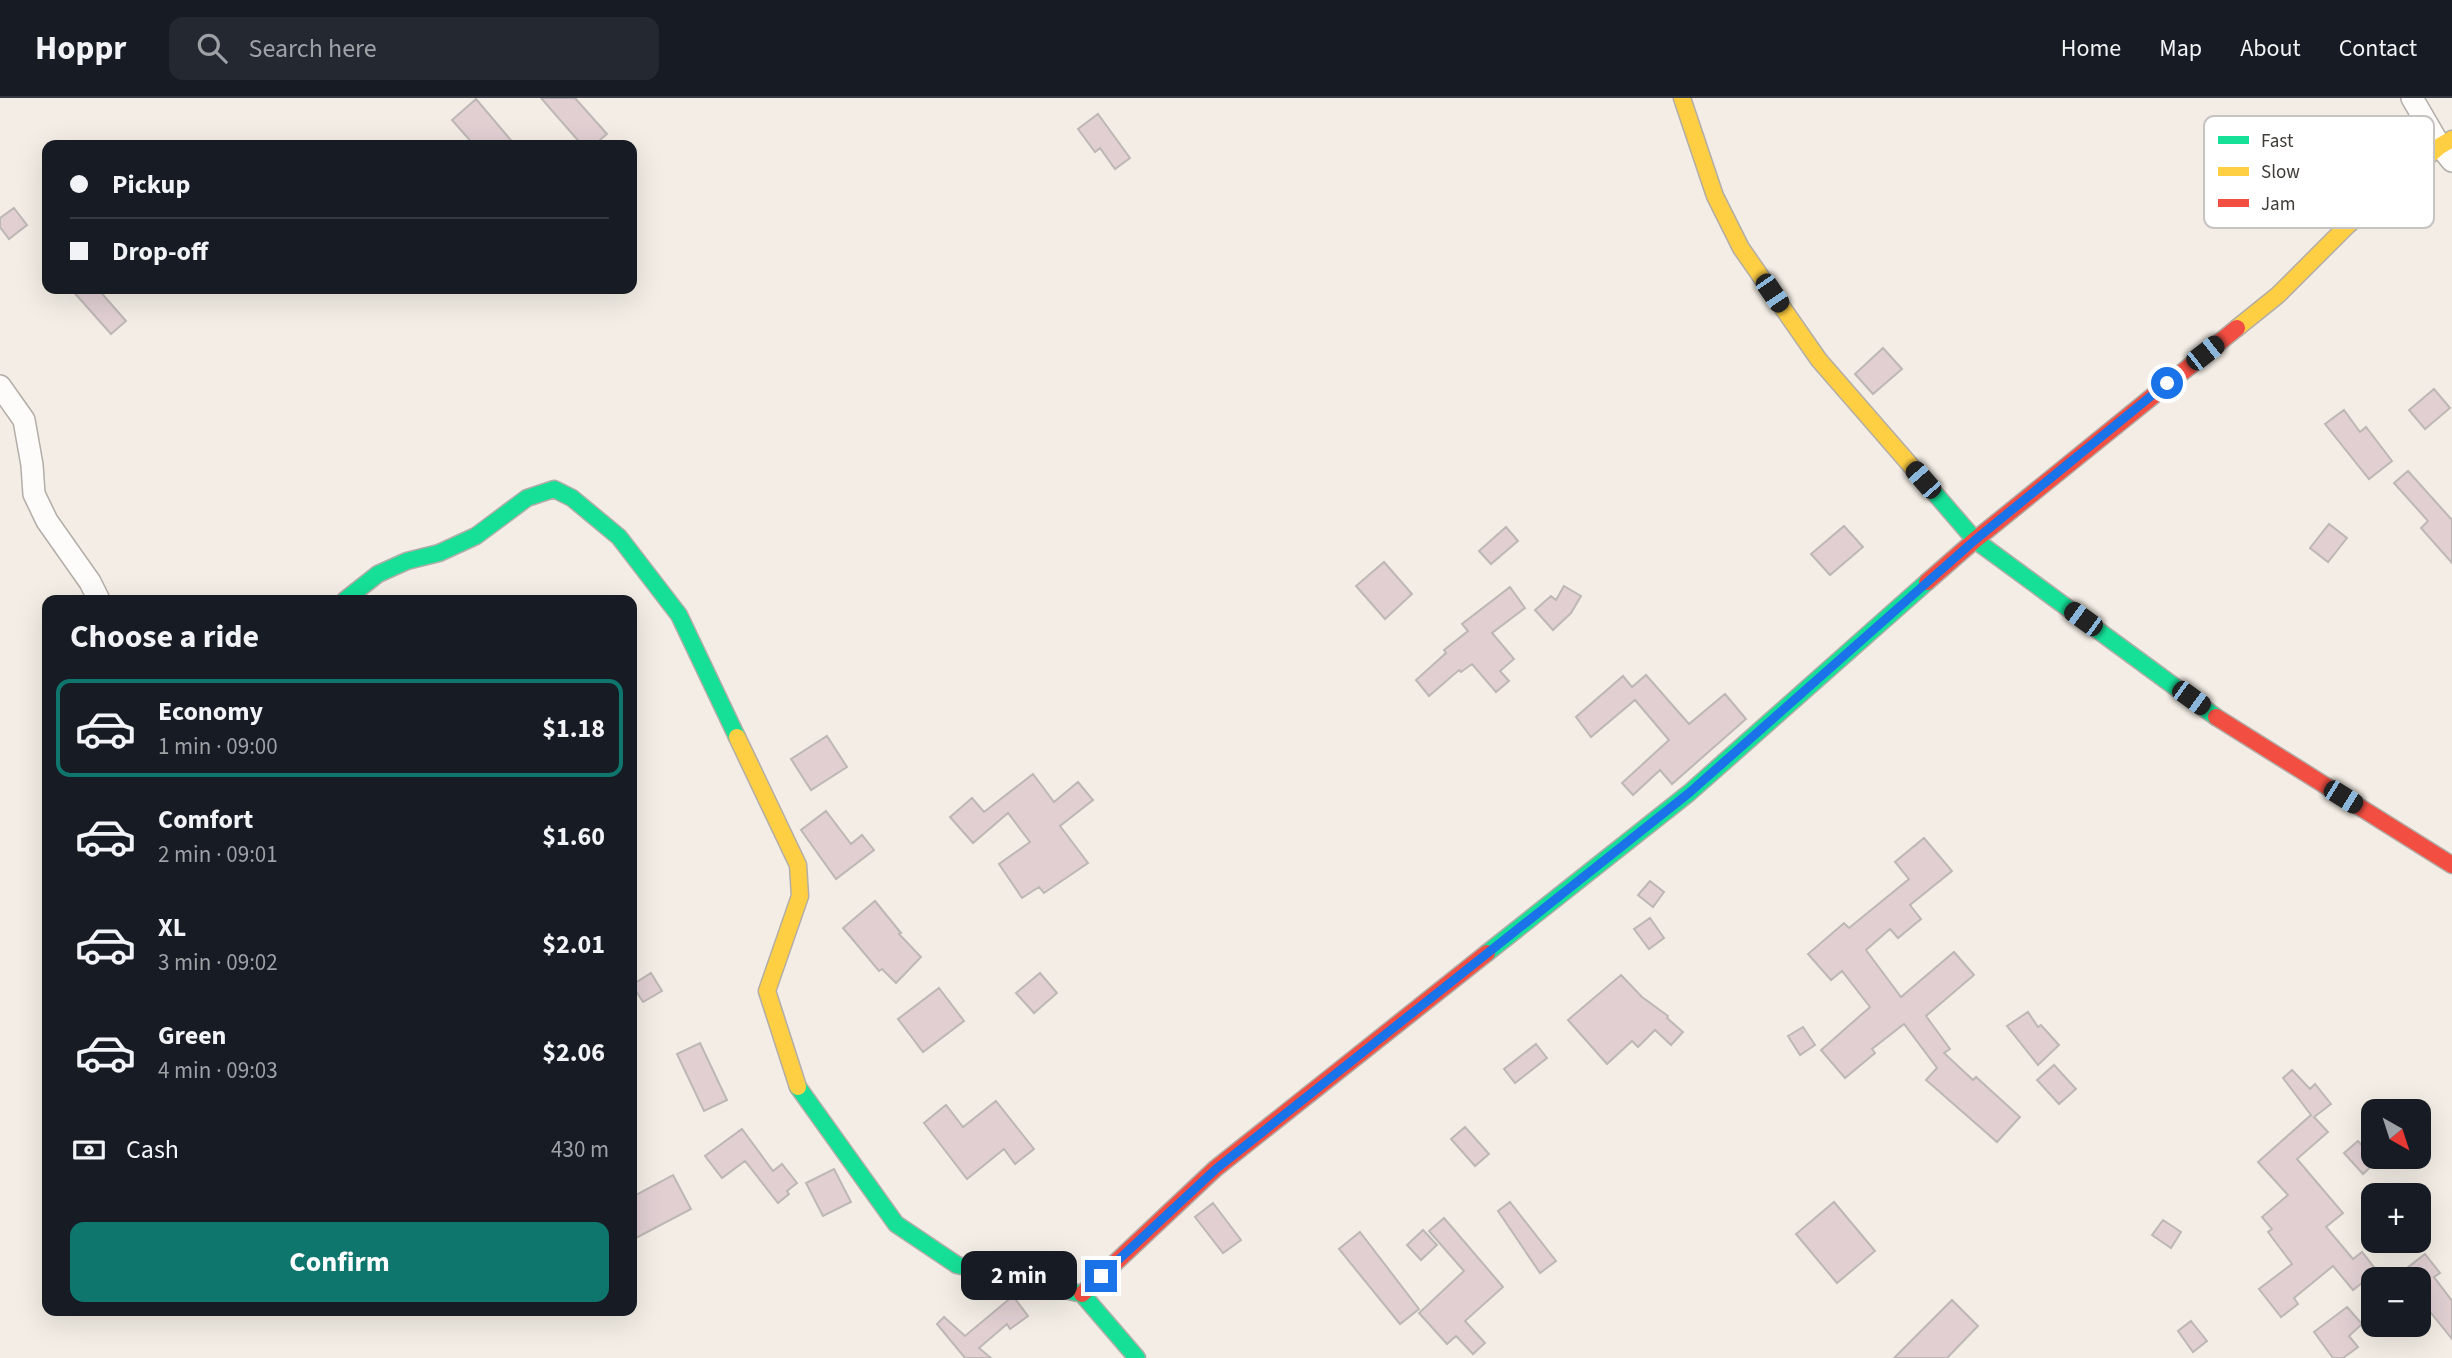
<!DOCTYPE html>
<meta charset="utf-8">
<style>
:root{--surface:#171b24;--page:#242831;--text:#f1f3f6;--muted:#9ea1a6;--line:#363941;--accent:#0f766e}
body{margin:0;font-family:"Source Sans 3",sans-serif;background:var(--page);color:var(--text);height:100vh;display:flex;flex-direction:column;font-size:26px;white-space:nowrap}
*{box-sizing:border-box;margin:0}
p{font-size:23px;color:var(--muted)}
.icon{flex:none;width:38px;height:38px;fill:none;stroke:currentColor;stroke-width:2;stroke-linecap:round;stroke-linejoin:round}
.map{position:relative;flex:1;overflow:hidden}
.panel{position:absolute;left:42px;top:497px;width:595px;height:721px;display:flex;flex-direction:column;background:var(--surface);border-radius:14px;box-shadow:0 7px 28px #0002}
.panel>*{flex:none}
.hud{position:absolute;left:42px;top:42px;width:595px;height:154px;border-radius:14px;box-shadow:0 7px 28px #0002;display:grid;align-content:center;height:154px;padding:0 28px;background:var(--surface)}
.needle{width:46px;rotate:141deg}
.buttons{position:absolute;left:2361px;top:1001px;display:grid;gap:14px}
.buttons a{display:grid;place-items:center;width:70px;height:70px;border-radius:14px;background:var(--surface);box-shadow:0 7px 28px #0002;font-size:35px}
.end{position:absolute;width:32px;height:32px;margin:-16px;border:9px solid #1a73e8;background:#fff;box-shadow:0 0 0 4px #fff}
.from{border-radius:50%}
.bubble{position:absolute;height:49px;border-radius:14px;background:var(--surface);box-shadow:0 7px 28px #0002;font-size:23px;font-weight:700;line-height:49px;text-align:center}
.car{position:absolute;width:21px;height:42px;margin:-21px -10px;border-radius:9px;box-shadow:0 0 5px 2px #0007;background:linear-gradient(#222 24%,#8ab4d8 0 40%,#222 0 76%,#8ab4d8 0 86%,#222 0)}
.hud b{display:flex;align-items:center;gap:24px;height:66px;font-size:26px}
.hud b+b{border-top:2px solid var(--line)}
.hud i{width:18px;height:18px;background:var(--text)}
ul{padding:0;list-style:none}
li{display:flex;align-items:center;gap:21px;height:98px;margin:0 14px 10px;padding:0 14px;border:4px solid transparent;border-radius:14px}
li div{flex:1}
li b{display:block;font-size:26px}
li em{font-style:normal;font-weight:700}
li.on{border-color:var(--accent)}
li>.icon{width:63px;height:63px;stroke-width:1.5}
h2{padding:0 28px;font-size:32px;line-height:84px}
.pay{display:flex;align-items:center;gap:18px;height:77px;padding:0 28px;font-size:26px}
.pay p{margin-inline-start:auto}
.button{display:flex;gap:14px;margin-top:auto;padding:14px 28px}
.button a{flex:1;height:80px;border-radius:14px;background:var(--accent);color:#fff;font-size:28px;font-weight:700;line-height:80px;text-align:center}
header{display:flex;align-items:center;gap:42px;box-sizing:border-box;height:98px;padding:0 35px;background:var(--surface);border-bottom:2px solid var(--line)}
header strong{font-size:33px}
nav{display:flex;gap:38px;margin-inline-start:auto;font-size:24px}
.search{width:490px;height:63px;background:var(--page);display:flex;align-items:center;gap:18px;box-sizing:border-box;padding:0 24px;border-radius:14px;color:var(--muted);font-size:26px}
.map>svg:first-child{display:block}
.building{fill:#e1cfd2;stroke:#bdb7b5;stroke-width:2}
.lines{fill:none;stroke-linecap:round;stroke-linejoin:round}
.street-casing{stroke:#b2ada7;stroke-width:24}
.fast-casing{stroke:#b2ada7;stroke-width:19}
.slow-casing{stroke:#b2ada7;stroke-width:19}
.jam-casing{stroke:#b2ada7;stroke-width:19}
.street{stroke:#fdfcfb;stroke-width:21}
.fast{stroke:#16e098;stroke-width:16}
.slow{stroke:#ffcf43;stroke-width:16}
.jam{stroke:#f24e42;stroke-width:16}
.route{stroke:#1a73e8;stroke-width:9}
.key{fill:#fff;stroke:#c6c4c3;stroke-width:2}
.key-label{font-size:19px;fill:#403c36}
</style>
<header>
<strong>Hoppr</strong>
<div class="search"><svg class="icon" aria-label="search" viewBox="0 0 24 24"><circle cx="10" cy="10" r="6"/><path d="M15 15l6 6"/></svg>Search here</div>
<nav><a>Home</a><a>Map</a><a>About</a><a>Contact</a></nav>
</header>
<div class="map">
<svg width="2452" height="1260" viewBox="0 0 2452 1260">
<rect width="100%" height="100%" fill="#f3ede5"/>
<path class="building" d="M541 0H575L607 36 594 47H582Z
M476 1 515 47H474L452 22Z
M1098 16 1130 60 1115 71 1100 50 1095 54 1078 31Z
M14 110 27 127 9 141 0 129V120Z
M71 191H98L126 223 111 236Z
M1883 250 1902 271 1873 296 1855 276Z
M2434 291 2450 310 2425 331 2409 312Z
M2344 312 2360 334 2366 329 2392 363 2369 381 2325 326Z
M2408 373 2452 422V465L2421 430 2428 423 2394 385Z
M2329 426 2347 440 2328 464 2310 450Z
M1844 428 1863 449 1830 477 1811 456Z
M1506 429 1518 443 1491 466 1479 453Z
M1384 464 1412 496 1385 521 1356 488Z
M1564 488 1581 498 1571 515 1553 532 1535 512 1551 498 1556 502Z
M1510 489 1525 510 1492 535 1514 561 1500 573 1509 583 1496 594 1472 566 1461 574 1459 572 1429 598 1416 582 1446 555 1444 552 1468 533 1462 526Z
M1646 577 1689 626 1725 596 1746 621 1672 686 1660 672 1633 697 1622 685 1669 642 1635 602 1591 639 1576 619 1623 578 1632 589Z
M827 638 847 669 811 692 791 661Z
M1033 676 1054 704 1078 684 1093 702 1060 728 1088 765 1044 795 1039 789 1022 800 999 766 1030 744 1008 715 973 745 950 719 972 700 984 714Z
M826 713 851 746 862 737 874 752 836 781 801 732Z
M1924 740 1952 773 1910 807 1921 821 1898 840 1890 831 1866 852 1901 899 1954 854 1974 877 1926 918 1950 951 1944 955 1973 982 1976 979 2020 1019 1997 1044 1926 982 1937 970 1904 926 1872 951 1875 955 1845 980 1821 952 1870 909 1842 873 1831 882 1808 856 1844 825 1849 830 1909 781 1895 764Z
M1650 783 1664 794 1653 809 1638 797Z
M875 803 901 835 899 836 921 859 896 885 882 871 879 873 843 830Z
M1650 820 1664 840 1649 851 1634 831Z
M651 875 662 893 643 904 632 887Z
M1040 875 1057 895 1034 915 1016 895Z
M1621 877 1642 899 1668 918 1667 920 1683 934 1671 947 1655 932 1638 949 1632 943 1607 966 1568 922Z
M939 890 964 923 923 954 898 921Z
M2028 914 2038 929 2041 927 2059 947 2038 967 2007 928Z
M1803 929 1815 947 1800 957 1788 938Z
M700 945 727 1002 704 1013 677 956Z
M1536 946 1547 960 1515 985 1504 971Z
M2054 967 2076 991 2059 1006 2037 982Z
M2292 972 2310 991 2315 986 2331 1006 2314 1019 2328 1034 2297 1061 2343 1115 2326 1129 2353 1161 2362 1154 2377 1173 2353 1192 2333 1168 2294 1200 2298 1206 2281 1219 2259 1191 2292 1166 2268 1134 2272 1131 2262 1119 2288 1097 2258 1064 2311 1017 2283 980Z
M996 1003 1034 1051 1015 1066 1004 1051 967 1081 924 1025 946 1007 963 1029Z
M1465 1029 1489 1056 1475 1068 1451 1041Z
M742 1031 773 1073 782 1066 797 1085 787 1093 789 1096 778 1105 745 1063 722 1080 705 1058Z
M2358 1043 2376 1064 2363 1076 2344 1055Z
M834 1071 851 1104 823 1118 806 1085Z
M673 1077 691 1111 632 1142V1099Z
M1510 1104 1556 1163 1540 1175 1498 1113Z
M1834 1104 1875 1153 1837 1185 1796 1136Z
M1213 1105 1241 1142 1223 1155 1195 1119Z
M1444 1120 1503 1189 1465 1223 1485 1245 1473 1256 1456 1238 1447 1246 1419 1215 1464 1173 1429 1133Z
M2163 1122 2181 1134 2171 1150 2152 1137Z
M1423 1132 1437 1147 1421 1162 1407 1147Z
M1360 1134 1419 1211 1400 1226 1339 1151Z
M2425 1156 2440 1175 2434 1179 2452 1203V1241L2418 1199V1181H2393Z
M1013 1198 1028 1218 1010 1231 1007 1226 979 1250 991 1260H965L937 1226 944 1219 965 1238Z
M1952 1202 1978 1228 1947 1260H1894Z
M2347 1209 2362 1226 2349 1238 2358 1249 2343 1260H2333L2314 1234Z
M2191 1223 2207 1243 2193 1254 2178 1233Z"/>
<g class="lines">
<g class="street-casing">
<path id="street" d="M2412 0 2440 48 2452 63
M0 288 24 322 32 367 34 396 47 423 90 484 99 502"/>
</g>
<g class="fast-casing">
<path id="fast" d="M1919 377 1975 442 2216 619
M345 502 378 476 407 463 439 455 476 438 527 400 554 391 572 400 619 439 679 517 737 639
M1487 855 1689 695 1927 484
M798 989 896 1126 957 1167 1082 1196 1137 1260"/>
</g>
<g class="slow-casing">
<path id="slow" d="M1682 0 1715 98 1741 150 1819 262 1919 377
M2237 230 2278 197 2347 128 2440 48 2452 41
M737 639 798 767 800 798 767 893 798 989"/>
</g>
<g class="jam-casing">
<path id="jam" d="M1927 484 1975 442 2237 230
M2216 619 2452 767
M1082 1196 1215 1071 1487 855"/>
</g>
<use href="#street" class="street"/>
<use href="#fast" class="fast"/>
<use href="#slow" class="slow"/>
<use href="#jam" class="jam"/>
</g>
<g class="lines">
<path class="route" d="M1101 1178 1216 1071 1689 695 1975 442 2167 285"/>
</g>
<rect x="2204" y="18" width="230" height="112" rx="10" class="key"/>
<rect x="2218" y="38" width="31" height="8" fill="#16e098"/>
<rect x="2218" y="69" width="31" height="9" fill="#ffcf43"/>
<rect x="2218" y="101" width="31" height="8" fill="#f24e42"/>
<g class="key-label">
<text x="2261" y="49">Fast</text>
<text x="2261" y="80">Slow</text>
<text x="2261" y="112">Jam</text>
</g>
</svg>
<div class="buttons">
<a><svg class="needle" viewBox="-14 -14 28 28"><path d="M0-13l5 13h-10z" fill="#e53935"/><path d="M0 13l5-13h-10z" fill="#9ea1a6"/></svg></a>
<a>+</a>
<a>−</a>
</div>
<i class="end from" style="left:2167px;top:285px"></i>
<i class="end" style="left:1101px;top:1178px"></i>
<div class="bubble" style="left:961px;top:1153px;width:116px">2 min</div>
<i class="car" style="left:1772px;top:195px;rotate:146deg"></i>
<i class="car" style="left:2205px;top:255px;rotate:52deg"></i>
<i class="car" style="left:1923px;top:382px;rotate:319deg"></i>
<i class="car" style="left:2083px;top:521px;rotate:306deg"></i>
<i class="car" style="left:2191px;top:600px;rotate:126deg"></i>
<i class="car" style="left:2343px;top:699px;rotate:122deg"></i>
<div class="hud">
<b><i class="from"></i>Pickup</b>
<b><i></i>Drop-off</b>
</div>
<section class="panel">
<h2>Choose a ride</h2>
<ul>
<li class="on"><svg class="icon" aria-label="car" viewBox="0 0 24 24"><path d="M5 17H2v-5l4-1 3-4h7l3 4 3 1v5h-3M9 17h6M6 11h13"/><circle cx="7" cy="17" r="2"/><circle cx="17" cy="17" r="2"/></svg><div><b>Economy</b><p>1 min · 09:00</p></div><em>$1.18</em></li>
<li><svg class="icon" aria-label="car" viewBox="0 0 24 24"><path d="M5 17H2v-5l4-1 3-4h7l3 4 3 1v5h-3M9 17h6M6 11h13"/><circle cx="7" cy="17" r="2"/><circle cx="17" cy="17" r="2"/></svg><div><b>Comfort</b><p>2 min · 09:01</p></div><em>$1.60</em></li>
<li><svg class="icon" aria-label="car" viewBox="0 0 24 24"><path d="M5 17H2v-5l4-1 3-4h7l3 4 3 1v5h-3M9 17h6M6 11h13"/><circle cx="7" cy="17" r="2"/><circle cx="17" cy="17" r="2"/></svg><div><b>XL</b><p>3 min · 09:02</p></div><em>$2.01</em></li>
<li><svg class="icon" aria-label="car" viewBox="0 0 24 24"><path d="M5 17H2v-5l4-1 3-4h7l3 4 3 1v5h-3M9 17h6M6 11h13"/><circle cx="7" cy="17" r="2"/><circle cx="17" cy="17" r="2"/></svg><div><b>Green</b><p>4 min · 09:03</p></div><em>$2.06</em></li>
</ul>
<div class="pay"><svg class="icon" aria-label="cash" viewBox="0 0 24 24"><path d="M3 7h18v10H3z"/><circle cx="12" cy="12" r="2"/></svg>Cash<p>430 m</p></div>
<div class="button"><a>Confirm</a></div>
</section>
</div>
